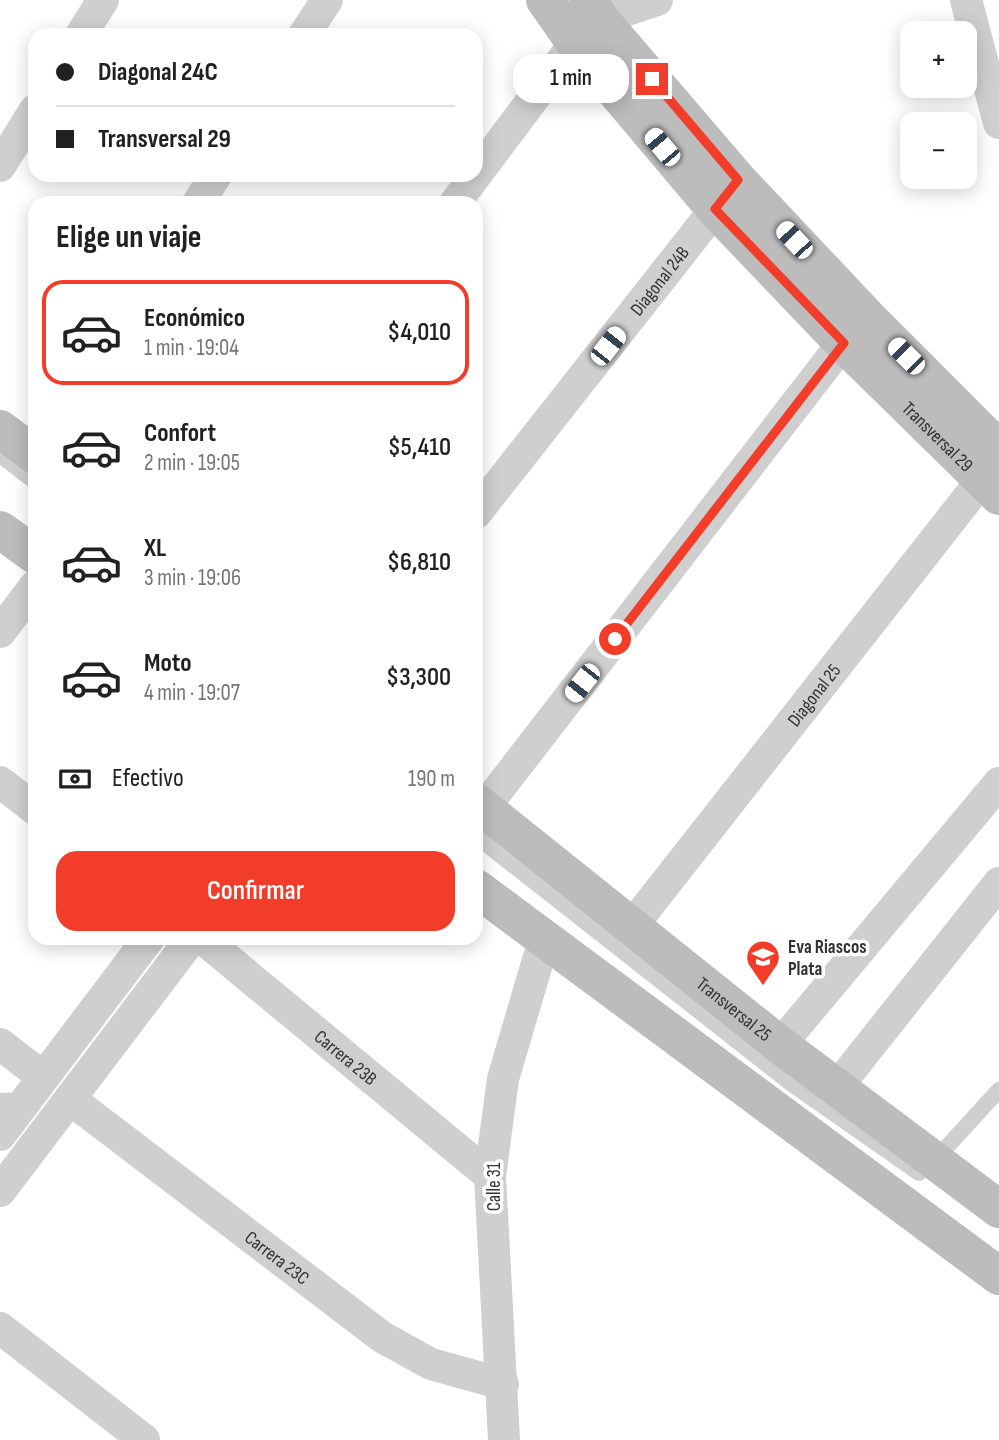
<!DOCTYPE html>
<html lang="es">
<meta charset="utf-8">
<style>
:root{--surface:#fff;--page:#f6f6f6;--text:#202124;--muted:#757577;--line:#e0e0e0;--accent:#f23d2a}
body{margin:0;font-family:"Sofia Sans Condensed",sans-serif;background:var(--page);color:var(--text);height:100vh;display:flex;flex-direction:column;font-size:26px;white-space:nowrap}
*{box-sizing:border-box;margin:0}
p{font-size:23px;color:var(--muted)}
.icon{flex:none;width:38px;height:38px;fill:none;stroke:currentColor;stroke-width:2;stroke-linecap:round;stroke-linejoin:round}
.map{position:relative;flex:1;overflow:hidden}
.details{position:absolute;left:28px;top:196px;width:455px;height:749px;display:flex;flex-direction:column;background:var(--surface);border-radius:21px;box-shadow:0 4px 18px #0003}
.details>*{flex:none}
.banner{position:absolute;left:28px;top:28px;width:455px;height:154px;border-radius:21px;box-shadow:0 4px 18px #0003;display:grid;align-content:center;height:154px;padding:0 28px;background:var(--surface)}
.buttons{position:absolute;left:900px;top:21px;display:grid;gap:14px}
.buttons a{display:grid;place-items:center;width:77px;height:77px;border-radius:14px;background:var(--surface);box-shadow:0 4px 18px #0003;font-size:35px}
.end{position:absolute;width:32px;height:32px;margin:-16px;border:9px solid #f23d2a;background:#fff;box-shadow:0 0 0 4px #fff}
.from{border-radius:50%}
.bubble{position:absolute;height:49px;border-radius:21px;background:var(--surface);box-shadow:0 4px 18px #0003;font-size:23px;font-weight:600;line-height:49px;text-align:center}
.car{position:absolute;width:21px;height:42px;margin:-21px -10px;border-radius:9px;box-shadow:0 0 5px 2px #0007;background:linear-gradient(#fff 24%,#345 0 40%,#fff 0 76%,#345 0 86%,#fff 0)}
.banner b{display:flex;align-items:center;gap:24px;height:66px;font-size:26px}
.banner b+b{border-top:2px solid var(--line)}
.banner i{width:18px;height:18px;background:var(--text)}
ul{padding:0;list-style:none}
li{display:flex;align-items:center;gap:21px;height:105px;margin:0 14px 10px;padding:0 14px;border:4px solid transparent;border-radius:21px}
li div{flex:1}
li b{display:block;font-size:26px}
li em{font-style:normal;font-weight:600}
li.selected{border-color:var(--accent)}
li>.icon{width:63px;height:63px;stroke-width:1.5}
h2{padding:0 28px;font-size:32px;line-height:84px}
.pay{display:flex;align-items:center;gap:18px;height:77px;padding:0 28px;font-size:26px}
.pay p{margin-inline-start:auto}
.button{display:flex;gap:14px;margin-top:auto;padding:14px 28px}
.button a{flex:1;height:80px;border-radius:21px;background:var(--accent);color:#fff;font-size:28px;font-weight:600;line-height:80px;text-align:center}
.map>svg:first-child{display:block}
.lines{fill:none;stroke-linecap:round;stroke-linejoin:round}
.lane{stroke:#cfcfcf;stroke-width:16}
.street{stroke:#cfcfcf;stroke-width:32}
.secondary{stroke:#bcbcbc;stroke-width:38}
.route{stroke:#f23d2a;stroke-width:9}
.labels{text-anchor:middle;stroke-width:7;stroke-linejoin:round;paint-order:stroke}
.street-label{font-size:19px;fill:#323232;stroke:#fff}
.poi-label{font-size:19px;font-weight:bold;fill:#323232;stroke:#fff;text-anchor:start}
</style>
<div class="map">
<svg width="999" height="1440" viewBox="0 0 999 1440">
<rect width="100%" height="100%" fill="#fff"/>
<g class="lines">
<path class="lane" d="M0 455 35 482
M476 836 793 1085 919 1173
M0 1101 26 1100
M934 1161 999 1090"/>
<g class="street">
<path d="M966 0 999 123"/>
<path d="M600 19 657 0"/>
<path d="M81 35 103 0"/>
<path d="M304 35 327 0"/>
<path d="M0 166 35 110"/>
<path d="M198 203 216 175"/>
<path d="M455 203 575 43"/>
<path id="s1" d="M476 513 728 193"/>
<path d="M0 632 35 586"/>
<path d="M0 782 35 809"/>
<path d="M484 808 843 343"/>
<path id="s2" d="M632 926 982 480 999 469"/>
<path id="s3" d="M202 938 490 1176"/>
<path d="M0 1044 43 1077"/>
<path d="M780 1045 999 783"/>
<path d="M837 1087 999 883"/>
<path id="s4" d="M70 1099 382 1337 431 1364 503 1384"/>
<path d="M0 1135 149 938"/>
<path d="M0 1191 192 938"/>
<path d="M0 1328 144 1440"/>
<path d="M504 1440 490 1176 503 1079 538 960 546 940"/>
</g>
<g class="secondary">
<path id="s5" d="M545 0 575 43 715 209 843 343 999 496"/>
<path d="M588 0 600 19 738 180 869 319 999 449"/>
<path d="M0 429 35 455"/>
<path d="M0 530 35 555"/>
<path id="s6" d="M476 802 780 1045 999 1209"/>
<path d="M476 888 999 1276"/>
</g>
</g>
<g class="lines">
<path class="route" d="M615 639 844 343 715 209 738 180 652 79"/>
</g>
<defs>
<g id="school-pin" transform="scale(1.75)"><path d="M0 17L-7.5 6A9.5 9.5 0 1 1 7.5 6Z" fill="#f23d2a" stroke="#fff"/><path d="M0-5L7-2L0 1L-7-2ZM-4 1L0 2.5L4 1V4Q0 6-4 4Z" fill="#fff"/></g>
</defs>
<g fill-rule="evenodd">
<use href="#school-pin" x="763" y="957"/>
</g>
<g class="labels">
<g class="street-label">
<text dy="7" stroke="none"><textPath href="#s1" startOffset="296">Diagonal 24B</textPath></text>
<text dy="7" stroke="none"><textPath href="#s5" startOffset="588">Transversal 29</textPath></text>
<text dy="7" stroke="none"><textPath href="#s2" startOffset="294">Diagonal 25</textPath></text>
<text dy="7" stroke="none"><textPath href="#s6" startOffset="331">Transversal 25</textPath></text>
<text dy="7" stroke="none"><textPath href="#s3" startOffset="187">Carrera 23B</textPath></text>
<text transform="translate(493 1187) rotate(-90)" y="7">Calle 31</text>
<text dy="7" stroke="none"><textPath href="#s4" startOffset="261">Carrera 23C</textPath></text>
</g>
<g class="poi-label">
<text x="788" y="953">Eva Riascos<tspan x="788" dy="22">Plata</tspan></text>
</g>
</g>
</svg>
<div class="buttons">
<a>+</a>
<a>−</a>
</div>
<i class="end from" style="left:615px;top:639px"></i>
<i class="end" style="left:652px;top:79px"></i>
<div class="bubble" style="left:513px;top:54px;width:116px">1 min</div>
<i class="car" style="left:662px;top:147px;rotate:320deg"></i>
<i class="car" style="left:794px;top:240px;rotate:317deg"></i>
<i class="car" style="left:608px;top:346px;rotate:38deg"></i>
<i class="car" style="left:906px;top:356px;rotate:315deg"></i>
<i class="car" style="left:582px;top:683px;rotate:218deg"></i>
<div class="banner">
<b><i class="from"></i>Diagonal 24C</b>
<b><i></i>Transversal 29</b>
</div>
<section class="details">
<h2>Elige un viaje</h2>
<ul>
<li class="selected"><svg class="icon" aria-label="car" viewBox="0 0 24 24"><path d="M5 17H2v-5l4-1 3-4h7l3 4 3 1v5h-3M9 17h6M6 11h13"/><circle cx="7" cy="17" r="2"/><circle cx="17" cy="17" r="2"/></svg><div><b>Económico</b><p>1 min · 19:04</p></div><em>$4,010</em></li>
<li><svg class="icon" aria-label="car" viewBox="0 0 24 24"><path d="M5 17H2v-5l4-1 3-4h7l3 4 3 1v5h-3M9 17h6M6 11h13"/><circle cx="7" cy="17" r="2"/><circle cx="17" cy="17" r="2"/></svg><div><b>Confort</b><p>2 min · 19:05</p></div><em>$5,410</em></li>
<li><svg class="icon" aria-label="car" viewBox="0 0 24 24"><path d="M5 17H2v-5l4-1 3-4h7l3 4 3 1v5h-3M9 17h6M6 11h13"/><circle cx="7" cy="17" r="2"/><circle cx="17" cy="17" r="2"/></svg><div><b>XL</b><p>3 min · 19:06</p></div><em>$6,810</em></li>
<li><svg class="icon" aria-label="car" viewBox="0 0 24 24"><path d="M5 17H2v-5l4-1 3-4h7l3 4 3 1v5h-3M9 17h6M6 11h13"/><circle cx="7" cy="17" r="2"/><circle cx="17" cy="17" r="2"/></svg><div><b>Moto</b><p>4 min · 19:07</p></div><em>$3,300</em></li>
</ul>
<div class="pay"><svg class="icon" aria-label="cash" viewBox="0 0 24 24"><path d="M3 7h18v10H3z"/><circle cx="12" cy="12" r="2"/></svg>Efectivo<p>190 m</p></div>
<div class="button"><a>Confirmar</a></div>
</section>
</div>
